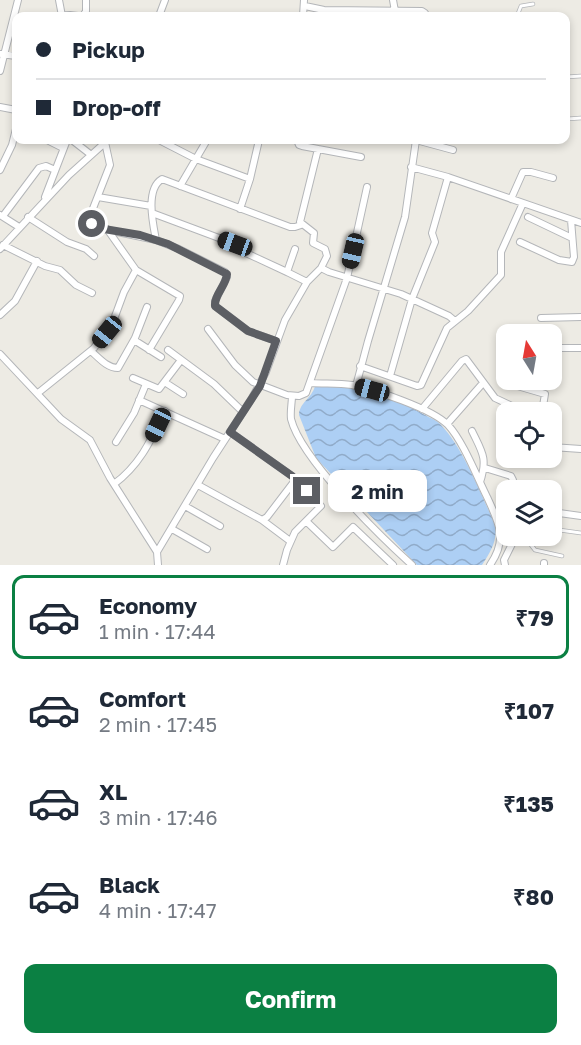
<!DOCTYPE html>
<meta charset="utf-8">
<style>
:root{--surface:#fff;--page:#f2f2f3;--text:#1f2937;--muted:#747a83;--line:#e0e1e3;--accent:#0b8043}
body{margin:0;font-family:"Golos Text",sans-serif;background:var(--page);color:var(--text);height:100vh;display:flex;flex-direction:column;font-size:22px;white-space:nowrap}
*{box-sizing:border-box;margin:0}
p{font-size:20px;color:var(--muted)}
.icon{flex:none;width:33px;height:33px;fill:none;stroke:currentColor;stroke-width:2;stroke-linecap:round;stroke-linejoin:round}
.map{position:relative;height:565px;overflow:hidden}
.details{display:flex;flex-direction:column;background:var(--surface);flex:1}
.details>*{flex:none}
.banner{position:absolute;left:12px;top:12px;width:558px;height:132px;border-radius:12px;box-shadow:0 3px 9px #0003;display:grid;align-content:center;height:132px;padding:0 24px;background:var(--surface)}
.needle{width:39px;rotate:349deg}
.controls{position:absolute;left:496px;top:324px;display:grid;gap:12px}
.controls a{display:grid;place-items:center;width:66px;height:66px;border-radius:12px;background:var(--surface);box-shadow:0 3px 9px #0003;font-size:30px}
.end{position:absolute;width:27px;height:27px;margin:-14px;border:8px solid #5c5e63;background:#fff;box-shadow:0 0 0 3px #fff}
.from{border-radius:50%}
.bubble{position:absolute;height:42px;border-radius:12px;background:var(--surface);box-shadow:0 3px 9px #0003;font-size:20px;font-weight:700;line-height:42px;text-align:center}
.car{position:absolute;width:18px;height:36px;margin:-18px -9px;border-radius:8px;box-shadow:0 0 4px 2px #0007;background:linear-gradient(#222 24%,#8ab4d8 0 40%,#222 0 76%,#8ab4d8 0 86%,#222 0)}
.banner b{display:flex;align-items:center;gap:21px;height:57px;font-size:22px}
.banner b+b{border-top:2px solid var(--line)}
.banner i{width:15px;height:15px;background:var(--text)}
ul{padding:10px 0 0;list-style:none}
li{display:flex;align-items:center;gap:18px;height:84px;margin:0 12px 9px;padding:0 12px;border:3px solid transparent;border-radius:12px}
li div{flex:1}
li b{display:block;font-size:22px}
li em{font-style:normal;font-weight:700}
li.selected{border-color:var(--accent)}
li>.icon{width:54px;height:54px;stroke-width:1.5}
.primary-button{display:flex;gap:12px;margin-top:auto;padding:12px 24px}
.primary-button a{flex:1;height:69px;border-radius:12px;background:var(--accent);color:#fff;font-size:24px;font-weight:700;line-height:69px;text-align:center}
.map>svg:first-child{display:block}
.water{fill:url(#water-waves)}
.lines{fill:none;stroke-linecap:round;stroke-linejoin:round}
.service-casing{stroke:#b4b6b9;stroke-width:4.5}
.minor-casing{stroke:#b4b6b9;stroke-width:8}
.service{stroke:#fff;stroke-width:3}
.minor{stroke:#fff;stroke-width:6}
.route{stroke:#5c5e63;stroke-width:8}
</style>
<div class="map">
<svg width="581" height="565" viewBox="0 0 581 565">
<defs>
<pattern id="water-waves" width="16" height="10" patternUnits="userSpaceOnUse" patternTransform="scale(1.5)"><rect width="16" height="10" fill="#adcff4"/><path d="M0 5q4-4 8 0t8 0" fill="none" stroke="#90abc9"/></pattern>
</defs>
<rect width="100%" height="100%" fill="#edebe4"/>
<path class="water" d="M315 386C353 384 392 396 425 415 430 418 437 420 441 425 462 446 481 494 494 522 499 539 491 551 482 565H417L316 458 299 415C299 403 312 398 315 386Z"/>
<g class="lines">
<g class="service-casing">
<path id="service" d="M517 16 521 6 533 4
M566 77 581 76
M567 119 581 118
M552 529 581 533
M530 536 528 541 535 550 562 556"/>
</g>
<g class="minor-casing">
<path id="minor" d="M59 0 62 16
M393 0 395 11
M305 6 324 10 422 11 425 13 426 16
M57 16 70 15 78 16
M83 16 86 11V0
M159 16 165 0
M303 16 304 0
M1 54 16 56
M0 71 18 0
M0 107 16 110
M47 140 63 148
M72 140 90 154
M159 140 196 159 250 179
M297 140 299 145 302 146 361 157
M416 140 453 150
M105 142 110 165 90 216 92 224 98 228 156 240 179 249 225 272 227 277 215 301V306L248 331 276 341
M411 167 448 177 581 223
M0 170 12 145 16 129
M180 186 207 140
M45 197 67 140
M98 197 151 206
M511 199 523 172H531L553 178
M240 209 250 179 259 140
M152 213 235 244 246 253 287 272
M0 215 19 227
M3 216 39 168 46 166 55 170
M28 217 67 242 86 249 94 256
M528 217 572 238
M107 229 136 270 180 296 179 300 149 350
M156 240C153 224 145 189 162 179L290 227H295L301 225
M520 242 559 260 572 262 574 257 571 220
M3 245 45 266 60 270 76 285 92 293
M0 249 69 175 108 140
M295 249 287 272 307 282
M321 268 329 272 401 294 449 316 455 321
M0 315 15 301 37 261
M541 318 581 317
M208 329 235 365 253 382 287 395 299 396 306 393 347 278 367 187
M134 340 161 357
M552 348H581
M168 350 214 384 243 412
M91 351C99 358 107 368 118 368L135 338 147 307
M0 354 61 419 90 440 110 478 157 552 158 565
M360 366 417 386 421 385 447 328 468 311 501 275V252L523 203
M390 376 412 299 435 242 432 233 448 177
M133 378 159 389 181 360
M166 383 183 394
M311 383C324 384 338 383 352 385 375 390 431 408 448 425 463 441 477 477 487 497 499 523 508 539 490 565
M514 385 545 394 542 412
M356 386 368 341 405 217 416 140
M38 393 94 348 114 319 124 292 136 270
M292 396C292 403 290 411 291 419 301 459 380 536 412 565
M139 400 225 439
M422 409 462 361 466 359 495 398 512 406 536 412
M447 424 483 383
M472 431C482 452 488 458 480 482
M230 432 292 476 321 506 295 532 287 550 283 565
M116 442 134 413 146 384
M552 447 581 449
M485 468 511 476 513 480 510 490
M114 484C140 465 151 440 165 411
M198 485 262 520 267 517 296 479
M185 506 220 526
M552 512 581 516
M262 520 290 541
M306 521 333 547 353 527 393 565
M499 521 507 499
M172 529 207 549
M157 552 213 458 252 398 266 372 285 320 307 282 321 268 327 256 325 249 313 243 314 233 300 222 318 149
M505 565 504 560 516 536
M544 565V563"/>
</g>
<use href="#service" class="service"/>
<use href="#minor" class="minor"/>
</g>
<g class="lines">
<path class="route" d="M92 224 98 228 140 235 168 244 227 274C226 286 214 295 215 306L248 331 276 341 260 386 230 432 292 476 307 491"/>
</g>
</svg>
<div class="controls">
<a><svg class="needle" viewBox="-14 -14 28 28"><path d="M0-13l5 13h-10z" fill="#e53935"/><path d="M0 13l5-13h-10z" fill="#747a83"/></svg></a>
<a><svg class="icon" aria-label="locate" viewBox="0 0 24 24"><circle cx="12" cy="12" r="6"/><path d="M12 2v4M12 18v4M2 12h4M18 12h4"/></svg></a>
<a><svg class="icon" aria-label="layers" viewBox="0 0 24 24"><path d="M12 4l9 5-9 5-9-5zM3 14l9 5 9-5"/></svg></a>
</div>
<i class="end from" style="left:92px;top:224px"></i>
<i class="end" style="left:307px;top:491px"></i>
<div class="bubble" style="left:328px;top:470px;width:99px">2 min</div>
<i class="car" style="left:235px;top:244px;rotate:290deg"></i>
<i class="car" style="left:353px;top:251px;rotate:193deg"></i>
<i class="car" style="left:107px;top:332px;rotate:219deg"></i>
<i class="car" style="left:372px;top:390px;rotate:285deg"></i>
<i class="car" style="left:158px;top:425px;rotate:205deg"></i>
<div class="banner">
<b><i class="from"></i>Pickup</b>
<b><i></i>Drop-off</b>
</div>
</div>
<section class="details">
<ul>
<li class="selected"><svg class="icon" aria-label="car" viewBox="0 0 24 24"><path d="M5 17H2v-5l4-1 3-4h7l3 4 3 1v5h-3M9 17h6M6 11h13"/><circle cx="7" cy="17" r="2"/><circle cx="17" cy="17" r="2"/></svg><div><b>Economy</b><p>1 min · 17:44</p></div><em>₹79</em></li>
<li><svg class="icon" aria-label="car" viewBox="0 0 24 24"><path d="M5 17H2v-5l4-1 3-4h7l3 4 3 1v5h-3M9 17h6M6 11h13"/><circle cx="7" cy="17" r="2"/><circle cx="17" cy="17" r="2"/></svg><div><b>Comfort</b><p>2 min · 17:45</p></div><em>₹107</em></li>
<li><svg class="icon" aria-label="car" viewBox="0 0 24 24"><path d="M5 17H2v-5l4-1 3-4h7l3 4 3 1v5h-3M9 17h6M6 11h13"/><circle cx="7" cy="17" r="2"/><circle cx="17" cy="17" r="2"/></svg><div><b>XL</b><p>3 min · 17:46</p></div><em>₹135</em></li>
<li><svg class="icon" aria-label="car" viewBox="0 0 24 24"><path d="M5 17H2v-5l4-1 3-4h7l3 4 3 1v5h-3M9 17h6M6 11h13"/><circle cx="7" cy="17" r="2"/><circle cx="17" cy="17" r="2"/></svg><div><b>Black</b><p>4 min · 17:47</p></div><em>₹80</em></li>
</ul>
<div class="primary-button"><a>Confirm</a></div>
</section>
